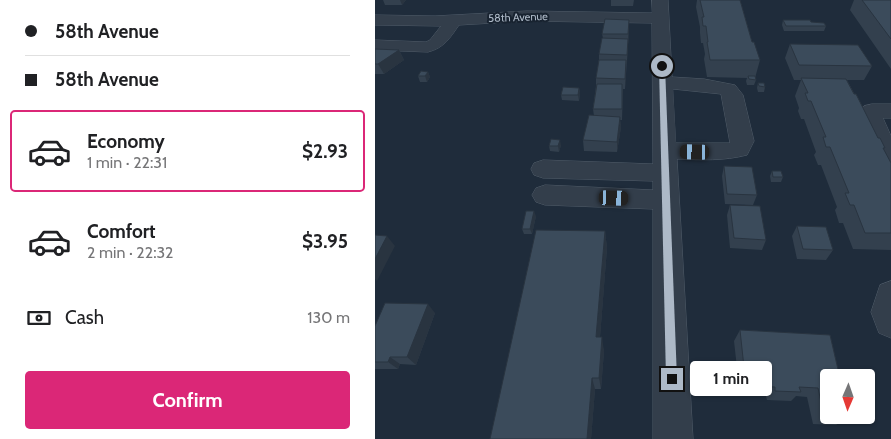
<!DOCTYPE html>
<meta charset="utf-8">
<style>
:root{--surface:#fff;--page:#f2f2f2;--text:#202124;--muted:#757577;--line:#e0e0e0;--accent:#db2777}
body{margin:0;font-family:Cabin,sans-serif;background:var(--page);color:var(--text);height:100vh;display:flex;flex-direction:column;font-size:19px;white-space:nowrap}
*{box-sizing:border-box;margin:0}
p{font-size:16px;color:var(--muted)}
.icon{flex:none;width:28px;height:28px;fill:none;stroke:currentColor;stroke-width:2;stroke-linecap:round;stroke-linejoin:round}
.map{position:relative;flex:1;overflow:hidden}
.side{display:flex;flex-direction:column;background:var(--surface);width:375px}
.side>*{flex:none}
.top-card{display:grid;align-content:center;height:110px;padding:0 25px;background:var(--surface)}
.needle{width:32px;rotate:182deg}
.controls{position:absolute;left:445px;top:369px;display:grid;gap:10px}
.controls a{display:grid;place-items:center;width:55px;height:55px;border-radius:5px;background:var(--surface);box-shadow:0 1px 4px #0004;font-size:25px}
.end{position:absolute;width:22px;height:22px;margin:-11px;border:6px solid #adb9c7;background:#111;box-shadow:0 0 0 2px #111}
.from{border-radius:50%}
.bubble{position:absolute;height:35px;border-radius:5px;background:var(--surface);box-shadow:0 1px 4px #0004;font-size:16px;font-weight:700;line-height:35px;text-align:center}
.car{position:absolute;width:15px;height:30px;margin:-15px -8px;border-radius:6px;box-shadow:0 0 4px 1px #0007;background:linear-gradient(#222 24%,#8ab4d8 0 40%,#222 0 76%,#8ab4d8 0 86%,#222 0)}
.top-card b{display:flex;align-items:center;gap:18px;height:48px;font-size:19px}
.top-card b+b{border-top:1px solid var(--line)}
.top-card i{width:12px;height:12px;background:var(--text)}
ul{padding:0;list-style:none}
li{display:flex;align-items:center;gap:15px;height:82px;margin:0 10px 8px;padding:0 15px;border:2px solid transparent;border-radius:5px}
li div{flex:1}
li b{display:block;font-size:19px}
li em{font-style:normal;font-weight:700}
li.current{border-color:var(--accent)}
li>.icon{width:45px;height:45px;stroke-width:1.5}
.pay{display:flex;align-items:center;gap:12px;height:55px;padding:0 25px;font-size:19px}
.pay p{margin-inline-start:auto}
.cta{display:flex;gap:10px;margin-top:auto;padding:10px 25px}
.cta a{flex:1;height:58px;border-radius:5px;background:var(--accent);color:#fff;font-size:20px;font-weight:700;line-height:58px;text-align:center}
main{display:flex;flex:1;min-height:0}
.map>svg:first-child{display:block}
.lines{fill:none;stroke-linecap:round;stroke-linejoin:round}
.minor-casing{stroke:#505c69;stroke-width:1}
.minor{fill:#333e4b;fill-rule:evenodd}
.wall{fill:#33404e}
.shaded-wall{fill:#293440}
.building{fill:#3b4b5b;stroke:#293440}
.route{fill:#adb9c7}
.labels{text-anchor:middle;stroke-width:4;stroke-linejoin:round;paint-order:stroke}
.far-street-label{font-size:11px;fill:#adb9c7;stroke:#182330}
</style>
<main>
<section class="side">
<div class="top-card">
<b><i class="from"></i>58th Avenue</b>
<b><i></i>58th Avenue</b>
</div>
<ul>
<li class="current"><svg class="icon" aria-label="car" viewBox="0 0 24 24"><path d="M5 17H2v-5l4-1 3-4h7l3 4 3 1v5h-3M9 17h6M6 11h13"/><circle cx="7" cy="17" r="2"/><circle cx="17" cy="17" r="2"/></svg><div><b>Economy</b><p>1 min · 22:31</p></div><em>$2.93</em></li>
<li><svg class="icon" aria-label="car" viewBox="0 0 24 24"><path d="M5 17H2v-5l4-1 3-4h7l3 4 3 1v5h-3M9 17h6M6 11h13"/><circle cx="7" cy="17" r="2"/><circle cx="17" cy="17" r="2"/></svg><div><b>Comfort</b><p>2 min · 22:32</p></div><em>$3.95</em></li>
</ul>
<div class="pay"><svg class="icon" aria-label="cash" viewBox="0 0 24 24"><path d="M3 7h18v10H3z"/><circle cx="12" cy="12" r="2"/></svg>Cash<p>130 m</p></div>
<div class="cta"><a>Confirm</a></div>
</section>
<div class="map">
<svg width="516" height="439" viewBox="0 0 516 439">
<rect width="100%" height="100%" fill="#1f2c3b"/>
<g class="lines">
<g class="minor-casing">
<path id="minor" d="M277 0H293L297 77 329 79 360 85 368 95 379 141 372 155C349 161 326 160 302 159L318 439H278V209L170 205 161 202 157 195 161 188 170 185 278 190V181L168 178 159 175 156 169 159 163 168 160 278 164 277 23 152 21 84 25C75 38 69 48 53 52L0 50V40L51 42 55 40 66 26 0 25V15L60 16 152 11 277 13ZM298 89 346 94 355 143H301Z
M497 104H516V118H508L516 136V171L507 169 504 163 484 113 489 106Z
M516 281V338L504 333 496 312 505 285Z"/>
</g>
<use href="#minor" class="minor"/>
</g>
<path class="wall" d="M8 0H31L27 5H10Z
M236 0H259L258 6H236Z
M322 0H365L377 42 385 60 380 78 381 80 379 85H372L371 81 372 78 332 77 329 59 330 54 328 43H326L325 33V27L321 7Z
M479 0H516V69L475 10Z
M254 20V30L250 89H248L247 120H245L246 127 242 152 209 151 208 140 219 116 218 109 221 86V78L224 60V54L228 38 227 34Z
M408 20 436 22 451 26 449 31H409L407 25Z
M415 44 497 66 489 80H472L503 138 510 148 509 150 516 163V250L478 249 468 223H464L460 210 462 207 446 165H443L439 155 441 152 429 119H426L423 111 424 108 420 96 426 80H419L410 58Z
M0 49 24 50 29 60 9 74H0Z
M53 72 55 77 52 82H45L43 76Z
M383 83 390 87 389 92H383L382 88Z
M204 88 205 93 204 101 187 100 186 95Z
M186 145 184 152 175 151 174 146Z
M349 166 382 195 378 205 350 204 347 176Z
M397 171 408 177 406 182H396L395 176Z
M355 205 391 240 387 250 355 248 352 215Z
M161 216 157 234H149L147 229Z
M422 226 458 250 451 260 422 259 417 236Z
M230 231 232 248 225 337 229 351 226 389H220L216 439H115Z
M60 313 41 365 25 364 23 369H0V326Z
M365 330 455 335 474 417 461 425 438 424 432 397 421 396 416 401 392 400 391 396 365 395 359 341Z"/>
<path class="shaded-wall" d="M25 0H31L27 5Z
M254 20V30L252 65V55Z
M24 50 29 60 9 74 3 64Z
M251 60V71L250 89V79Z
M53 72 55 77 52 82 50 76Z
M204 88 205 93 204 101 203 95Z
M245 117 246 127 242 152V142Z
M185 140 186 145 184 152 183 146Z
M159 211 161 216 157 234 155 229Z
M230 231 232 248 224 350 221 337Z
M12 236 20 246 2 281 0 279V259Z
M53 304 60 313 41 365 32 357Z
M227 337 229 351 226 389 224 378Z
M15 357 25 364 23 369 13 362Z
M217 378 220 389 216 439H212Z"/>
<path class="building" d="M325 0H365L377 42H379L385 60H335L332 42H333L331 26H328L327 17H329Z
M487 0H516V39Z
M230 19 254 20 253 34H227Z
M408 20H435L436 22 449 23 451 26H411Z
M227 38 253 39 252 55 224 54Z
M415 44 483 45 497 66 424 65Z
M0 49 24 50 3 64H0Z
M224 60H251L250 79 221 78Z
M46 71 53 72 50 76H43Z
M373 76H380L381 80 374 79Z
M426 78 471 79 479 94H481L503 138H505L510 148H508L516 163V233H490L479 205H475L470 193H474L455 147H451L448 137H451L436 101H433L430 93H433Z
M383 83H389L390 87 384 86Z
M222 84H247V109H218Z
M188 87 204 88 203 95H186Z
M214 115 245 117 242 142 208 140Z
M176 139 185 140 183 146H174Z
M349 166 377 167 382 195 352 194Z
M397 171H406L408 177H398Z
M355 205 385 206 391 240 359 238Z
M151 211H159L155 229H147Z
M422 226 451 227 458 250 428 249Z
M161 230 230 231 221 337H227L224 378H217L212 439H115Z
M0 235 12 236 0 259Z
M10 303 53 304 32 357H15L13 362H0V326Z
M365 330 455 335 465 378H454V415H474V417L449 416 443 388 424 387 426 392 400 391V387L371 386Z"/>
<path class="route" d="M287 64 290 66 302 379 300 383 297 385 293 383 291 379 284 66Z"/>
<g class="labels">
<g class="far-street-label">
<text transform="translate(143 17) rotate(-2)" y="4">58th Avenue</text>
</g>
</g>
</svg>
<div class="controls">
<a><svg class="needle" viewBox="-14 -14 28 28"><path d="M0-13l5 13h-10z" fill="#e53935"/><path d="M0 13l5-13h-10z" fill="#757577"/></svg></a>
</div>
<i class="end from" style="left:287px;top:66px"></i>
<i class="end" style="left:297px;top:379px"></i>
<div class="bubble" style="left:315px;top:361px;width:82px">1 min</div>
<i class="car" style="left:320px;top:152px;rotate:271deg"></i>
<i class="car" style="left:239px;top:198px;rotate:92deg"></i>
</div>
</main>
